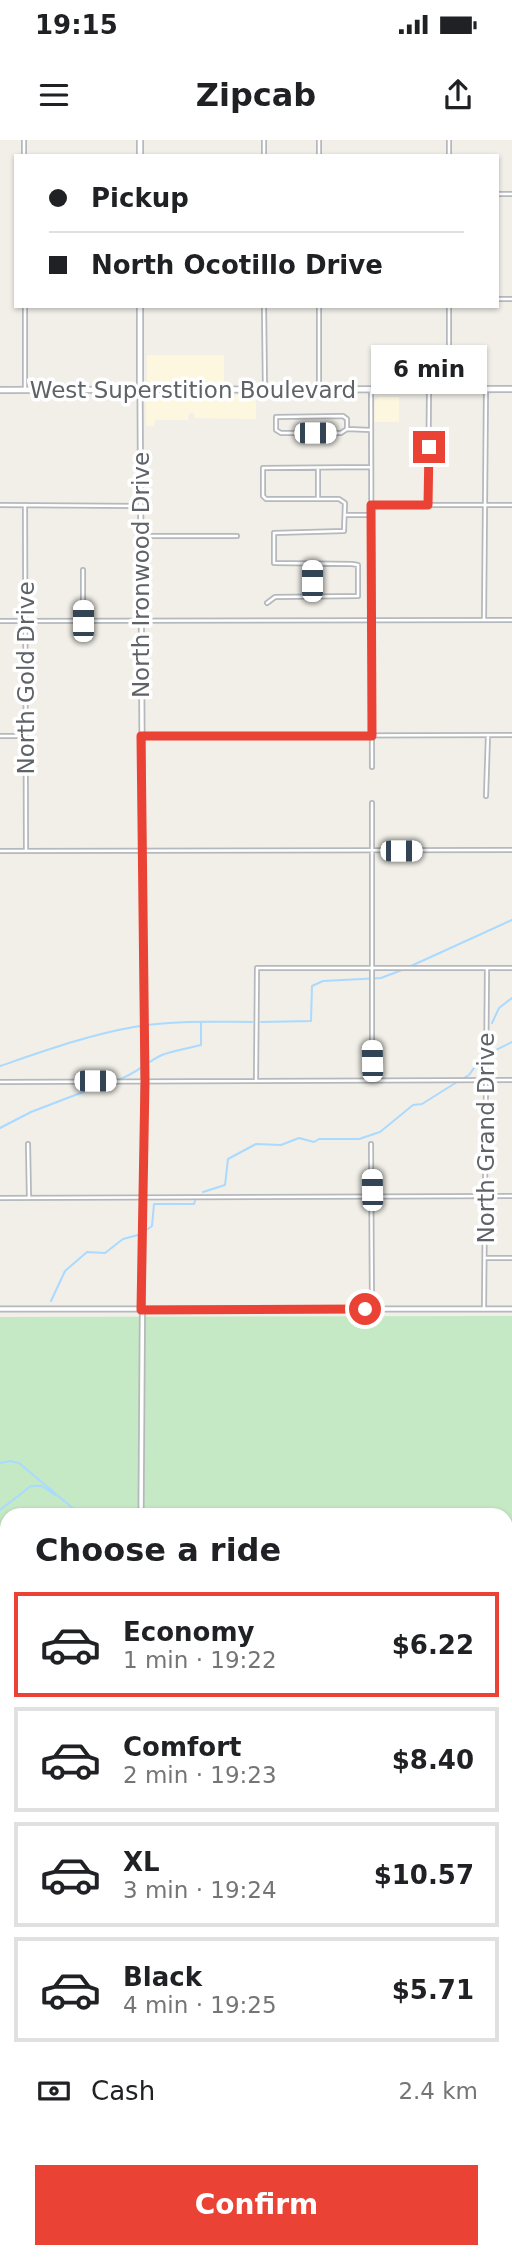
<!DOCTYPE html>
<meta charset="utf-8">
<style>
:root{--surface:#fff;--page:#f2f2f2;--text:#202124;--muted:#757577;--line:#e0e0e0;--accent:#ea4335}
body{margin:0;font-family:"DejaVu Sans",sans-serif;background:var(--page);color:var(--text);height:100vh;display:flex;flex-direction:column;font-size:26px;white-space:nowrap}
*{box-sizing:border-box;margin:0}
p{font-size:23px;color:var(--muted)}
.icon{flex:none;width:38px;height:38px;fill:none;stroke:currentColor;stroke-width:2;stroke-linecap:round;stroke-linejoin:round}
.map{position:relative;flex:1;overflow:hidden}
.details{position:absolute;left:0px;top:1368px;width:513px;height:751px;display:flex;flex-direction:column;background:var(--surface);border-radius:21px 21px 0 0;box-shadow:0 2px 5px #0004}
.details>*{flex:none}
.guide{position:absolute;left:14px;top:14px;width:485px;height:154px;border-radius:0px;box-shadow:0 2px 5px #0004;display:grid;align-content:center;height:154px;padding:0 35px;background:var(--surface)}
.end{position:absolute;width:32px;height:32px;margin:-16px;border:9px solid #ea4335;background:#fff;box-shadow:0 0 0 4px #fff}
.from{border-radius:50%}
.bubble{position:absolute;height:49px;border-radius:0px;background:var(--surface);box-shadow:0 2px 5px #0004;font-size:23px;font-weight:700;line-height:49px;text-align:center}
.car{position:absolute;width:21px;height:42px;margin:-21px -10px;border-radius:9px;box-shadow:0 0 5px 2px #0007;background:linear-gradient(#fff 24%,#345 0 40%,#fff 0 76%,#345 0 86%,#fff 0)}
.guide b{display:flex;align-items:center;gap:24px;height:66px;font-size:26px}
.guide b+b{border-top:2px solid var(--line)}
.guide i{width:18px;height:18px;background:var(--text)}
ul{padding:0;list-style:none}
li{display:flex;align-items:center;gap:21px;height:105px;margin:0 14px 10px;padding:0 21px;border:4px solid var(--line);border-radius:0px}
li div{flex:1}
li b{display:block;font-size:26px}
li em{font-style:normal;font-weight:700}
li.selected{border-color:var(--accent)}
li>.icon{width:63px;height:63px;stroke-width:1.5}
h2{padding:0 35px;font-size:32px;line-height:84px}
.pay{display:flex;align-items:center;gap:18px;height:77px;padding:0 35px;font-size:26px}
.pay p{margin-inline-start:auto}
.cta{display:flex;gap:14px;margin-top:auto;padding:14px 35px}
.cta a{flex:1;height:80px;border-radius:0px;background:var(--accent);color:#fff;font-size:28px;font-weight:700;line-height:80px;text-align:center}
.status{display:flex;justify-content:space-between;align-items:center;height:49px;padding:0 35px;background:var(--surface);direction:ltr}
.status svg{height:19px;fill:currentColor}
header{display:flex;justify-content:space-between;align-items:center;height:91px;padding:0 35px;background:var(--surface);font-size:32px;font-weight:700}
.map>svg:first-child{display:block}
.commercial{fill:#fef7e0}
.green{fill:#c5e8c5}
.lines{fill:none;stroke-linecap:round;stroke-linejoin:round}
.stream{stroke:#aadaff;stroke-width:2}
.minor-casing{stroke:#b5b8bc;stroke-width:6}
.tertiary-casing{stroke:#b5b8bc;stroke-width:7}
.secondary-casing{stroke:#b6babf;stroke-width:8}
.minor{stroke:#fff;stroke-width:2.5}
.tertiary{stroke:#fff;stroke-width:3.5}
.secondary{stroke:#fff;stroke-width:4.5}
.route{stroke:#ea4335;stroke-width:9}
.labels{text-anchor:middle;stroke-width:7;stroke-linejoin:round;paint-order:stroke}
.street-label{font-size:23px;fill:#5f6368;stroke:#fff}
</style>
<div class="status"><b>19:15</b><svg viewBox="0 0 49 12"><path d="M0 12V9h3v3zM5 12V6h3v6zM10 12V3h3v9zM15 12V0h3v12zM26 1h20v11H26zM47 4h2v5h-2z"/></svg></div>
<header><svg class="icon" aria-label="menu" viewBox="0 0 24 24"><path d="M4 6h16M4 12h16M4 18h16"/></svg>Zipcab<svg class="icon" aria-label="share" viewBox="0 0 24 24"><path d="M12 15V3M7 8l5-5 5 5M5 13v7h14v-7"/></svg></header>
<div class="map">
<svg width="512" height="2118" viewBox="0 0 512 2118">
<rect width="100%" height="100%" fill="#f1efe8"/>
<path class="commercial" d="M147 215H224V243H150L147 240Z
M455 216 481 217V243H456Z
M256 255V279L194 278V273H189L188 280H155L154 286H146V260L151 256Z
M378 257H399V282H374L375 261Z"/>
<path class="green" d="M512 1176V2085H506V1376H7V2085H0V1177Z"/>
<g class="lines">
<path class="stream" d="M411 826 512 780
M261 882 311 881 312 846 323 841 381 838 402 830
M492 883 499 868 512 858
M0 926C44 911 88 895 134 887 173 880 213 882 252 882
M462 939 469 935 482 917 512 902
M117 940C135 935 146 922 162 915 172 911 190 908 201 905V882
M0 988 31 972 109 942
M203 1052 225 1045 228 1019 256 1004 281 1005 299 998 314 1002 319 999H359L380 992 413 965 422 964 457 942
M148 1089 152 1086 154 1064H194L195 1061
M51 1161 65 1131 87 1112 105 1113 123 1099 138 1095
M0 1323 10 1321 19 1323 82 1376
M0 1370 31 1346H42L55 1355
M506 1617 512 1618
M506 1705 512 1694
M506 1979 512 1974
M0 2007 7 2003
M506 2067 512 2057"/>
<g class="minor-casing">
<path id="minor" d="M24 0V16
M264 0V16
M319 0V16
M449 0V16
M497 54H512
M497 159H512
M25 166V250
M264 166 265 250
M319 166V250
M449 166V250
M371 250 372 627
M347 289 341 293H281L276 290V277L343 276 347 279V289L371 290
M318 328V359
M0 365 140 366
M25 365 26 711
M371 365H512
M428 365 429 250
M345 375H369
M141 396H237
M312 425V457
M83 430V481
M267 463 275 457 358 456V425L352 424 274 423V393L344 391 345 363 339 359H266L263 356V328L371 327
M484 480 486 250
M0 481 512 480
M0 596H26
M141 596 512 595
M486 656 488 595
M0 711 512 710
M256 940 257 828H512
M372 940V663
M0 942 512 940
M28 1004 29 1058
M371 1004 372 1169
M0 1058 512 1056
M485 1118H512
M484 1169 487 828
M257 2112V2118
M25 2118V2112
M372 2118V2112
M468 2118 469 2112"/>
</g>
<g class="tertiary-casing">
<path id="tertiary" d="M140 250 144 941 141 1376
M0 1169H512
M506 2091H512
M0 2092H7
M142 2112V2118"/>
</g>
<g class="secondary-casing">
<path id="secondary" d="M140 0V16
M140 166V250
M0 250 512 249"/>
</g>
<use href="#minor" class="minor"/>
<use href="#tertiary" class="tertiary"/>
<use href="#secondary" class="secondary"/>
</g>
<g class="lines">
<path class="route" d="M365 1169 141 1170 145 941 141 596H372L371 365H428L429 307"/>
</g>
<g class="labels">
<g class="street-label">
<text x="193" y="258">West Superstition Boulevard</text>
<text transform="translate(141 435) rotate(-90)" y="8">North Ironwood Drive</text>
<text transform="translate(26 538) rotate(-90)" y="8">North Gold Drive</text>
<text transform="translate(486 998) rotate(-90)" y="8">North Grand Drive</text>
</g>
</g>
</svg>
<i class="end from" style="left:365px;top:1169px"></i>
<i class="end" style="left:429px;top:307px"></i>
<div class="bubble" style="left:371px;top:205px;width:116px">6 min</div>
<i class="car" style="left:315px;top:293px;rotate:90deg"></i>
<i class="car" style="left:312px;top:441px;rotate:0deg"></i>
<i class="car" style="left:83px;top:481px;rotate:0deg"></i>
<i class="car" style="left:401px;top:711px;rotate:90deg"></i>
<i class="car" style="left:372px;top:921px;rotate:359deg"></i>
<i class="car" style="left:95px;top:941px;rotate:90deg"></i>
<i class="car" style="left:372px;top:1050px;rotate:359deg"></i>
<div class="guide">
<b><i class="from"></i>Pickup</b>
<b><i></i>North Ocotillo Drive</b>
</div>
<section class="details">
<h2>Choose a ride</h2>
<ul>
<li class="selected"><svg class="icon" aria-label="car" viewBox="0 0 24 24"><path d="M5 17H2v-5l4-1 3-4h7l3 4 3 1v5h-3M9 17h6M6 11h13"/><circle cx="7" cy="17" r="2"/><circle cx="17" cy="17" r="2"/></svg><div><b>Economy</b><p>1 min · 19:22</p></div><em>$6.22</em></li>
<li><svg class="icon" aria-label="car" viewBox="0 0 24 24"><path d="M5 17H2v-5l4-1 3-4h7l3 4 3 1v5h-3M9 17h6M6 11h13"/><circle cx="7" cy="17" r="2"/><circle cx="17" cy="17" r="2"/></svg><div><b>Comfort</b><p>2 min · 19:23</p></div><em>$8.40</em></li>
<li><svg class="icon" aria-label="car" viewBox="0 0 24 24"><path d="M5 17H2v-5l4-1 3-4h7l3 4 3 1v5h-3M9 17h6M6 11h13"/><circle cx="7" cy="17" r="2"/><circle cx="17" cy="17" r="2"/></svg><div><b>XL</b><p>3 min · 19:24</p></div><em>$10.57</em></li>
<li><svg class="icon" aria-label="car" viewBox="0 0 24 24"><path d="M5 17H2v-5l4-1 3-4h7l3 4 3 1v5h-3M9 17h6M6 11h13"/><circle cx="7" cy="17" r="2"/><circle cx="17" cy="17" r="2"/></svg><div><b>Black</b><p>4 min · 19:25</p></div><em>$5.71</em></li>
</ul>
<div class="pay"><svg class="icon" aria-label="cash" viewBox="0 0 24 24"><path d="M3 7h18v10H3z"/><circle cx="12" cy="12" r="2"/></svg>Cash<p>2.4 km</p></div>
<div class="cta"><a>Confirm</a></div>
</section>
</div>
